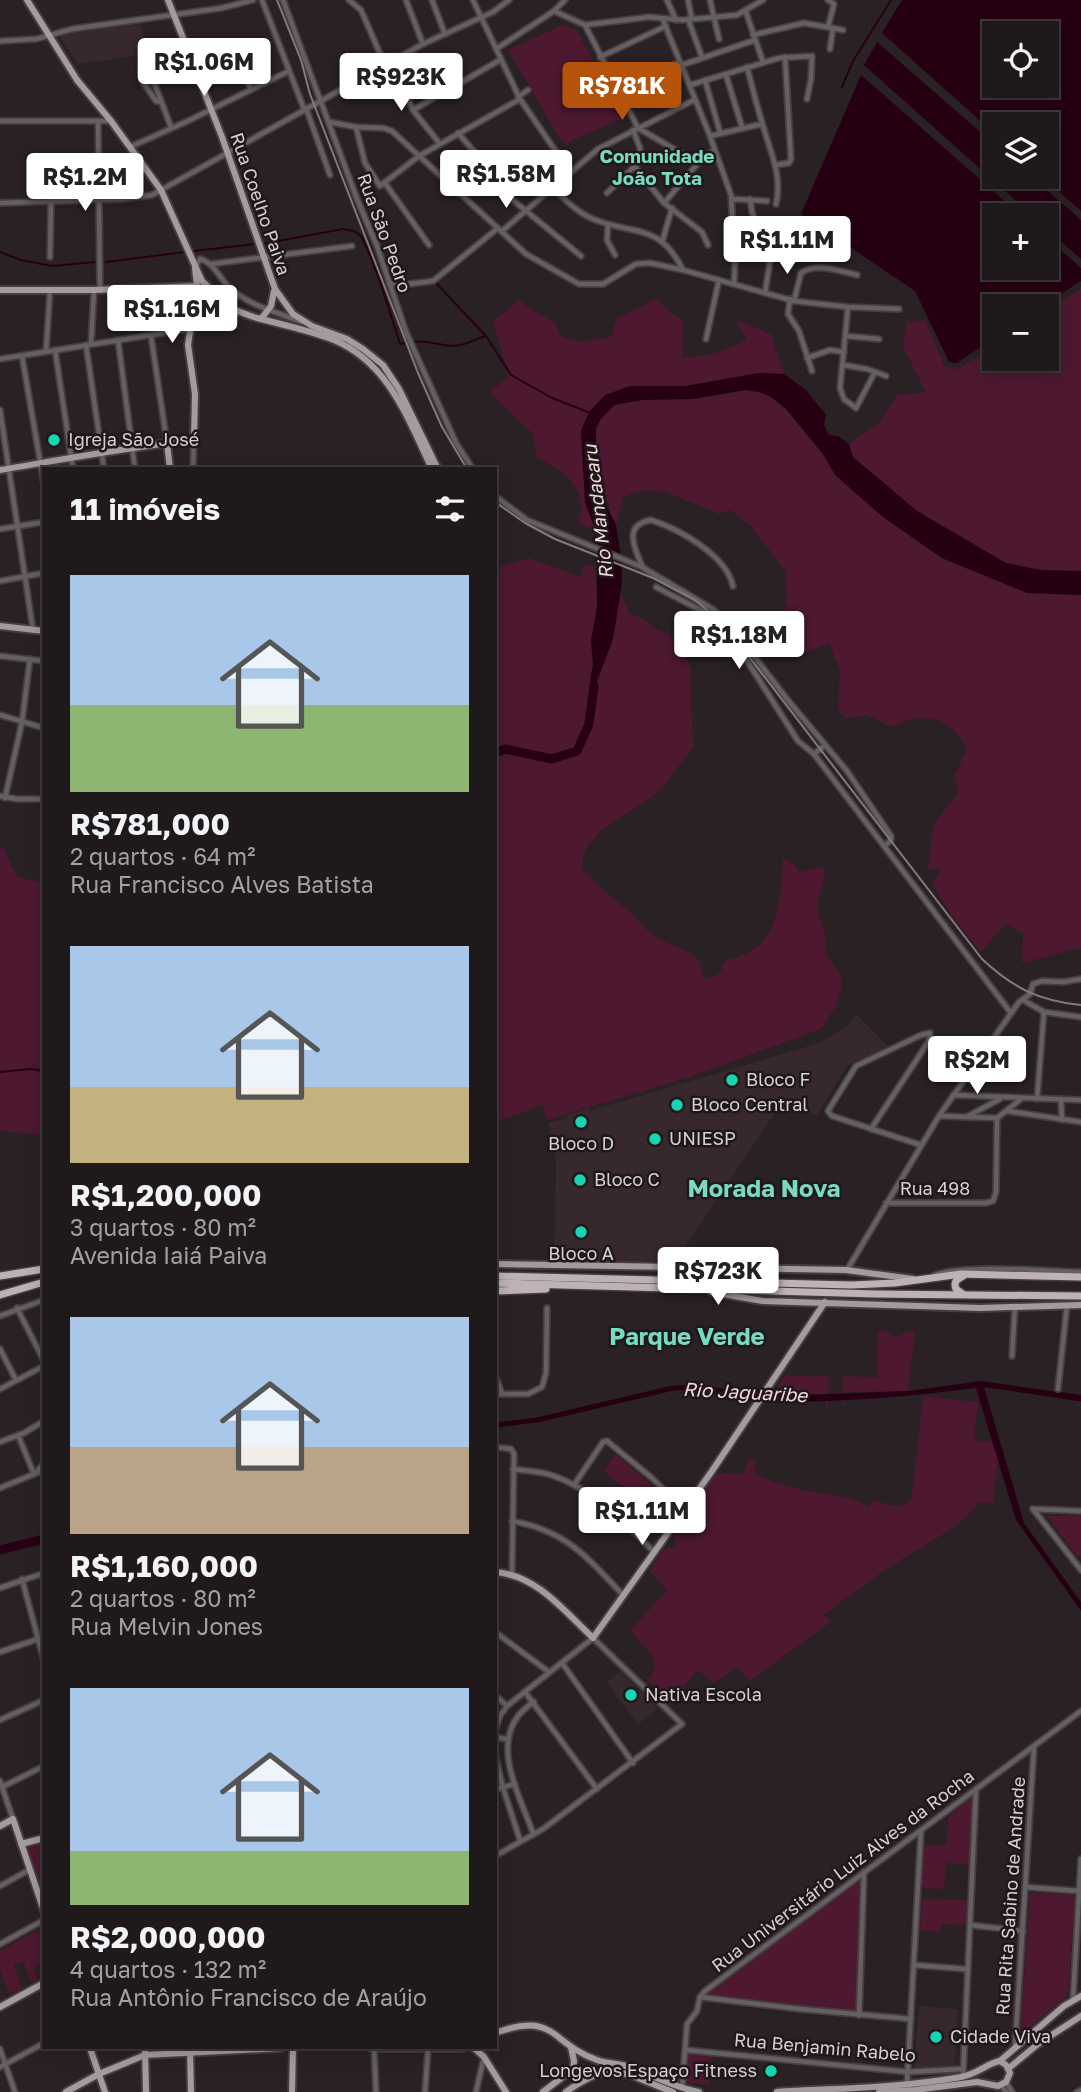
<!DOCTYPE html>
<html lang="pt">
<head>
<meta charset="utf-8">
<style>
  body { margin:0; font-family:"Golos Text",sans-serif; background:#2d2628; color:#f1f3f6; height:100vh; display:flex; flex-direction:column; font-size:26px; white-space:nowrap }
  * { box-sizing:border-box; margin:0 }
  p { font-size:23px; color:#a2a0a3 }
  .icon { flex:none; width:38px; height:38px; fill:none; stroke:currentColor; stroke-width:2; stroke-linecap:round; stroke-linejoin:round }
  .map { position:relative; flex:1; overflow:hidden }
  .panel { position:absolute; left:42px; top:467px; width:455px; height:1582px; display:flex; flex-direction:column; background:#20191b; border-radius:0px; box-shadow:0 4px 18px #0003,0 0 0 2px #3d383a }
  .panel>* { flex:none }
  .buttons { position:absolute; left:982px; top:21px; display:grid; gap:14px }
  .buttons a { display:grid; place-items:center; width:77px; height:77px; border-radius:0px; background:#20191b; box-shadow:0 4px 18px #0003,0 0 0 2px #3d383a; font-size:35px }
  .price { position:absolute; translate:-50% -60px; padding:0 16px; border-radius:7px; background:#fff; color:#222; font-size:23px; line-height:46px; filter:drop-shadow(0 2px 4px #0008) }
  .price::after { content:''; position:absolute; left:50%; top:42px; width:21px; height:16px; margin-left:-10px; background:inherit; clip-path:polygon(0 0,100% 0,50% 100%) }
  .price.selected { background:#b45309; color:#fff }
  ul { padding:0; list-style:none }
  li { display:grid; align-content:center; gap:14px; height:371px; padding:0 28px }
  li span { display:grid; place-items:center; height:217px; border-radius:0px; color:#555 }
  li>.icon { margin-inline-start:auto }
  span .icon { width:126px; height:126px; fill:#fffc; stroke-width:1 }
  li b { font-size:30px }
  h2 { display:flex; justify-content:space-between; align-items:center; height:84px; padding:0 28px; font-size:30px }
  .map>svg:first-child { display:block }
  .built { fill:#37282d }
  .green { fill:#4d1830 }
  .water { fill:#260012; fill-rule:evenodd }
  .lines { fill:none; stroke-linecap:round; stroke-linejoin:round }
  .stream { stroke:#260012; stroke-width:2 }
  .canal { stroke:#260012; stroke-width:5 }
  .river { stroke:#260012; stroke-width:9 }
  .minor-casing { stroke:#463d40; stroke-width:8 }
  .major-casing { stroke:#463d40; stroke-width:10 }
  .highway-casing { stroke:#463d40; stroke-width:10 }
  .minor { stroke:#645f61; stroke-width:4.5 }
  .major { stroke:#a49b9e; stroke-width:6 }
  .highway { stroke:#beb2b6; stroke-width:7 }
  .tram { stroke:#827b7d; stroke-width:2 }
  .poi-dot { fill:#17d5b2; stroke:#20171a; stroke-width:2.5 }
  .labels { text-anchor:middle; stroke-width:5; stroke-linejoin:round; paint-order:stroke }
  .street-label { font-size:18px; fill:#d6d0d2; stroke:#20171a }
  .poi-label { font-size:18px; fill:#d6d0d2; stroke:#20171a; text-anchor:start }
  .neighbourhood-label { font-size:19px; font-weight:bold; fill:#78dac1; stroke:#20171a }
  .water-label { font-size:19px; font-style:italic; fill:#f1d7e0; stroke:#20171a }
  .district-label { font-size:24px; font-weight:bold; fill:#78dac1; stroke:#20171a }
</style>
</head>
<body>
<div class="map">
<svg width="1081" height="2092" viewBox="0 0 1081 2092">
  <rect width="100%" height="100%" fill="#2a2124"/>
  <g class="built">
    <path d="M140 24 149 54 78 64 59 35Z"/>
    <path d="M856 1014 888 1046 847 1066 817 1115 781 1104 675 1261H554L556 1160 548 1123 567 1118V1115L589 1108 590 1111 816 1044 846 1028Z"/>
    <path d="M620 1672 658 1708 638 1724 607 1682Z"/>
    <path d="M919 2006 958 2009 954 2065 914 2068Z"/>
  </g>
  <g class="green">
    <path d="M567 25 568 28 576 29 623 118 577 138 566 145 557 134 508 50 560 26Z"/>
    <path d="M1081 289V571L1041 570 1006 563 917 511 853 457 849 444 879 423 897 395 926 392 903 347 907 323 925 320 945 367 959 369 994 346V359H1046L1047 311Z"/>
    <path d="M656 299 684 323 682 357C705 359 727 349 747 340L736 320 771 334 784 374 758 373 685 386H630L589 412 585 503 597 533 578 523C579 518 581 511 581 506 582 483 555 466 537 458L532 433 489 392 509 377 493 322 519 300 534 311 556 323 560 335C578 345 591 340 611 337L617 318Z"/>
    <path d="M746 390 759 392 771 397 786 409 823 454 835 475 883 517 941 558 1027 593 1081 595V948L1022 963 1023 933 1005 924 981 952 953 917 932 884 942 869H928L933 825 958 793 955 775 967 749C949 714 924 712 891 727L867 715 845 718 838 708 840 670 829 644 804 653 777 623 787 607 785 571 750 525 730 510 719 514 666 492 645 490 623 497 616 525C607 506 605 488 601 468 598 456 594 443 596 430 603 390 663 402 692 399 710 398 728 393 746 390Z"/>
    <path d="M529 558 581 577 583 566H595L597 607 591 641 593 665 590 680 591 695 613 639 621 592 629 613 647 621 654 629 670 634 690 665 693 747 666 783 650 799 604 828 589 844 583 855V870L604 891 632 913 648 931 665 942 689 952 699 961 704 979 719 974 726 960C733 958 741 957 747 953 781 936 781 890 783 858L794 865 798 872 823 867C827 887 818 888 818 904 818 923 829 930 825 953L839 973 842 985 835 1008 821 1029 689 1077 547 1120 543 1105 495 1122V581L501 566Z"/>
    <path d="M0 846 4 849 17 877 44 883V1135L0 1131Z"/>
    <path d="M884 1330 894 1337 902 1335 906 1331 915 1332 908 1391 845 1392 844 1407H843L842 1395 844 1392 842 1386 844 1382 842 1376 878 1377V1332Z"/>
    <path d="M785 1375 830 1376 827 1382 830 1386 827 1392 829 1395 828 1407H826V1394H774Z"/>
    <path d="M923 1396 978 1402 974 1440 1000 1443 993 1504 978 1502C964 1527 923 1545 899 1561 873 1578 848 1597 823 1615L832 1621 750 1681 737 1667 714 1683 698 1670 668 1703 648 1680 655 1669 652 1655 630 1630 667 1591 650 1571 663 1549 676 1548 674 1532 715 1473 743 1474 749 1458 756 1460 755 1474C774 1482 794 1489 814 1492 833 1495 852 1496 868 1507L872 1500C885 1503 900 1510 911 1500Z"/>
    <path d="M615 1454 652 1486 637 1500 604 1471Z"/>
    <path d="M1047 1516H1081V1556H1077Z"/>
    <path d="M973 1796 969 1865 946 1863 944 1889 921 1888 924 1846H946L949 1816Z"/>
    <path d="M44 1838V1907L22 1844Z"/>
    <path d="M863 1874 856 2016 703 1994Z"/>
    <path d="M1030 1893 1075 1895 1068 1995 1020 2035Z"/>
    <path d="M922 1899 967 1900 966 1925 942 1924 940 1932 920 1930Z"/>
    <path d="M43 1927 44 1962 33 1968 38 1980 31 1982 23 1961 14 1965 22 1988 9 1994 0 1969V1951Z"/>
    <path d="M688 2053 712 2055 709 2085 686 2083Z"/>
  </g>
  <g class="water">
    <path d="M902 0H1081V211L1043 177H1046V124H994V133L882 33ZM1046 33V86H994V33Z"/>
    <path d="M877 42 994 144V177H1032L1081 220V259L1047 229 1046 215H1032L864 65Z"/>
    <path d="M861 75 1021 215H994V268H1046L1047 238 1081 268V281L1042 306H994V338L957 363 949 362 915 291 801 214Z"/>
    <path d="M759 373 784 374 806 390 826 415 824 425 829 435 838 436 849 444 853 457 917 511 1006 563 1041 570 1081 571V595L1027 593 942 558 883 517 835 475 823 454 786 409 771 397 759 392 746 390 692 399 642 400 614 405 601 419 596 428V443L607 507 616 525 621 556 622 582 613 639 591 697 590 680 593 665 591 641 597 607V533L585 503 581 431 589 412 605 395 630 386H685Z"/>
    <path d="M981 1381 1081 1395V1401H1077L984 1387 1024 1523 1081 1602V1611L1016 1520 976 1388C897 1398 818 1405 738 1400L741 1394 801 1395 908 1391Z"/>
  </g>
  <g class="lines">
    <g class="stream">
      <path d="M842 87 853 61 891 0"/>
      <path d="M262 244 343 229C349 230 354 230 359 234 371 247 393 323 400 344L406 343"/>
      <path d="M194 251 255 244"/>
      <path d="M0 252 21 260 52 266 95 262"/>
      <path d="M106 262 185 252"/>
      <path d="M435 282 486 336 511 375 552 398 588 412"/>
      <path d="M414 342C426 339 439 346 453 346 463 346 475 340 485 336"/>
      <path d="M0 1072 31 1069 44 1071"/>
    </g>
    <path class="canal" d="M495 1425 537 1420 673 1388 699 1387 747 1396"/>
    <g class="river">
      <path d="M495 753 505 749 552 759 577 751 589 724 594 686"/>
      <path d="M0 1550 44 1539"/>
    </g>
    <g class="minor-casing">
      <g id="minor">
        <path d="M262 0 304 109"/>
        <path d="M283 0 357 199 377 246 406 332 456 443 473 469"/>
        <path d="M349 0 361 10 385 65"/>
        <path d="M406 0 423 44"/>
        <path d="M432 0 445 34"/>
        <path d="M473 0 520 99 570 172"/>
        <path d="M667 0 676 20"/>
        <path d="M688 0 692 19"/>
        <path d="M710 0 719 39"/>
        <path d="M828 0 834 4 828 27"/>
        <path d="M554 11 585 25 649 17 683 20 737 15 763 0"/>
        <path d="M746 12 763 62"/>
        <path d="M688 19 702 57"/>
        <path d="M663 20 710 136 731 195 735 261 734 284"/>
        <path d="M585 25 638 128 698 163"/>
        <path d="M753 35 804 23 843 30"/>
        <path d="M0 41 36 39 72 29 222 8 253 0"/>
        <path d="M233 49 251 89"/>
        <path d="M496 49 554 11 565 0"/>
        <path d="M830 49 833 28"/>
        <path d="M600 57 666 26"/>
        <path d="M390 62 413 110 440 144"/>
        <path d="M682 65 755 40"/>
        <path d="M747 67C752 85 756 104 762 122 769 149 783 175 776 204"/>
        <path d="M726 75 742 127"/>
        <path d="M705 80 720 132"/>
        <path d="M690 85 779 58 812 56 811 79 807 99"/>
        <path d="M617 90 680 62"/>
        <path d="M518 97 528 90"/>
        <path d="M161 102 156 101 143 82V73L146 72 152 77 171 127"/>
        <path d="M306 108 330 175"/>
        <path d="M413 110 500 60"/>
        <path d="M0 121H111"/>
        <path d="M98 121 100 289"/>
        <path d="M329 122 356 127 383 128 392 131 526 254 579 284H603L636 264 650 263 683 270 794 301 848 307 899 309"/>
        <path d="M356 127 365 163 380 186 419 156 520 99"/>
        <path d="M458 133 500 181 514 201 581 256"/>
        <path d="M710 136 762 124"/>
        <path d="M130 147 190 120 289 71"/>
        <path d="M776 165 789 163 791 159 785 57"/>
        <path d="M635 167 664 203 702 232 708 245"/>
        <path d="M500 181 530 165"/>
        <path d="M385 183 429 245"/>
        <path d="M554 189C566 201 577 212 593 219 635 236 659 222 683 270"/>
        <path d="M607 193 639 162 640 148 633 130"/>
        <path d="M732 199 767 201"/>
        <path d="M750 199 752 212 770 261 765 293"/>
        <path d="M665 202 698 163 714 150"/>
        <path d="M0 203 124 199 152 195 423 44 493 12 509 0"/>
        <path d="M608 224 607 240 615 255"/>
        <path d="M502 231 598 149 694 100"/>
        <path d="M663 239 672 208"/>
        <path d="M50 257 51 201"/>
        <path d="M211 264 352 246"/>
        <path d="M196 266 200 259C214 262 220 280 231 289 250 306 279 313 302 322"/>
        <path d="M389 283 409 284 433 281 498 228"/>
        <path d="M790 299 788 314 799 331 812 371"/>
        <path d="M794 301 801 273C816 262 840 271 857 275"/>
        <path d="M848 307 840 388 844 399 856 408 875 372"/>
        <path d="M151 336 167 443"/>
        <path d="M846 336 879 339"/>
        <path d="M706 339 719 280"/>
        <path d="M118 340 135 469"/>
        <path d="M91 344 94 290"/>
        <path d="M86 345 104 469"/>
        <path d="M55 350 73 469"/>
        <path d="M46 352 50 290"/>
        <path d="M22 356 44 484"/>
        <path d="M807 358 830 350 844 352"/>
        <path d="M0 359 189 329"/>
        <path d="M843 365 867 369 886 376"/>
        <path d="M0 410 33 630"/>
        <path d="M193 469 194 440"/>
        <path d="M495 496 527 520 642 567 714 610 740 638 787 699 847 771 891 836V840L885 846"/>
        <path d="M0 529 44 522"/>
        <path d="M642 566C635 549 622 525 651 520 679 529 726 555 733 586"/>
        <path d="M0 581 44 573"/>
        <path d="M656 587 702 611 717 626 744 656 798 741 814 754"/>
        <path d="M0 656 44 661"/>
        <path d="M0 715 44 728"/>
        <path d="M825 745 814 754 1011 1013"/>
        <path d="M0 796 17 799H44"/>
        <path d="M5 798 22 722 30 659"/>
        <path d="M1023 1000 1044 1012 1081 1017"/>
        <path d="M953 1095 1081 1100"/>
        <path d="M1037 1099 1044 1012"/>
        <path d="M1061 1100 1062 1120"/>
        <path d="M1007 1111 1081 1122"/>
        <path d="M940 1116 997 1118"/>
        <path d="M968 1116 1000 1099"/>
        <path d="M871 1129 929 1041 930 1033 921 1035 856 1066 828 1111 832 1116 921 1145"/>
        <path d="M886 1203H986L993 1201 996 1192 997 1118 1021 1099"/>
        <path d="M847 1270 939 1116 1019 1002 1030 994 1033 984 1042 981 1063 982 1081 979"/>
        <path d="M935 1275C964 1264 1047 1271 1081 1272"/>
        <path d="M17 1308 44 1361"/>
        <path d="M0 1316 44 1300"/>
        <path d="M0 1349 16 1380"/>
        <path d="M1012 1356 1015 1306"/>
        <path d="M495 1376 502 1393"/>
        <path d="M0 1389 44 1366"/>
        <path d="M1058 1389 1067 1305"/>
        <path d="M495 1394H528L542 1387 546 1373 547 1308"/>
        <path d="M18 1435 34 1474"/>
        <path d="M0 1442 24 1433 44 1421"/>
        <path d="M495 1447 511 1449 514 1454 512 1573"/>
        <path d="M513 1469C526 1471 539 1471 551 1475 592 1488 625 1523 655 1553"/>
        <path d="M36 1473 44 1463"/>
        <path d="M574 1485 603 1442 607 1441 652 1478 685 1510"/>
        <path d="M0 1488 44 1470"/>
        <path d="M1033 1509 1081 1570"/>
        <path d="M1033 1509 1081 1511"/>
        <path d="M512 1521C568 1531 587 1558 624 1596"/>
        <path d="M22 1579 44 1661"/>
        <path d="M0 1588 44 1573"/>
        <path d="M495 1632 549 1672"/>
        <path d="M0 1652 44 1637"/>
        <path d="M562 1663 633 1763"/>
        <path d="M525 1692 597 1789"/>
        <path d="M495 1695 507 1706"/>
        <path d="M0 1720 44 1700"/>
        <path d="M495 1730 500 1716 507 1706 593 1638 682 1724 543 1829 495 1856"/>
        <path d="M495 1737 506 1739"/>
        <path d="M495 1755 503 1788 520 1840"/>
        <path d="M0 1781 13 1819"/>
        <path d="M2 1787 44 1766"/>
        <path d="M495 1789 515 1784"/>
        <path d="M533 1833C518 1791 484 1733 534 1702"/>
        <path d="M0 1886 29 1870"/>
        <path d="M1025 1887 1079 1891"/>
        <path d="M970 1925 1023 1931"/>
        <path d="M0 1944 44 1920"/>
        <path d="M914 1965 966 1969"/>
        <path d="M700 1997 800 2009 911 2019"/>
        <path d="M1073 2000 1081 1859"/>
        <path d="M859 2015 864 1872"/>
        <path d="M1015 2047 1034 1747"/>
        <path d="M374 2048 376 2092"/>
        <path d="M0 2049 15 2092"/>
        <path d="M686 2050 908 2072 962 2069"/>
        <path d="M0 2067 44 2043"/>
        <path d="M963 2077 976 1789"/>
        <path d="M1006 2082 1012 2092"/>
        <path d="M907 2084 921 1831"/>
        <path d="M1001 2085 1006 2092"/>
        <path d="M682 2088 687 2024 697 2011 700 1997 705 1991 1081 1711"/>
        <path d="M425 2092 428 2049"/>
        <path d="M476 2092 484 2057"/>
        <path d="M1077 2092 1081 2090"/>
      </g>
    </g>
    <g class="major-casing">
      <g id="major">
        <path d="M27 0 77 80 111 121 161 190 202 281 229 307"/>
        <path d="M168 0 222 137 275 289 293 314 312 326 347 339 363 349 383 365 399 389 438 469"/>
        <path d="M0 290H94L197 286"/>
        <path d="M192 314C216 295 232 311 257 318 283 325 309 330 334 340 389 363 408 419 432 469"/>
        <path d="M261 319 271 306 274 291"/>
        <path d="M167 443 170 469"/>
        <path d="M0 470C65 459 129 447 194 440L195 394 188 345 197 286 195 268"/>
        <path d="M0 626 44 631"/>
        <path d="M495 1264 846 1270 913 1279"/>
        <path d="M711 1292 763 1301 980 1308 1081 1305"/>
        <path d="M495 1572C537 1575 564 1611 593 1638L712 1471 825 1302"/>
        <path d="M0 1826 13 1819 44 1911"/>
        <path d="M21 1844 44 1838"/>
        <path d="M0 2007 44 1983"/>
        <path d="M495 2033C557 2011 549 2043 597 2060 607 2064 618 2063 629 2067 652 2075 675 2088 699 2092"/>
        <path d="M90 2048 105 2092"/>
        <path d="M145 2048 146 2092"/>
        <path d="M190 2048 191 2092"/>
        <path d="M371 2048H463"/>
        <path d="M474 2048 484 2057 506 2092"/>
        <path d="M1009 2068 1038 2044 1081 2016"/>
        <path d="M66 2092 99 2074 145 2055 281 2048"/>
        <path d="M292 2092 293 2048"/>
        <path d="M543 2092 573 2069 574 2061 571 2047"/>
        <path d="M566 2092C614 2057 623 2074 673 2092"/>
        <path d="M777 2092C838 2088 900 2088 961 2077 977 2074 988 2063 1000 2061L1064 2006 1081 1996"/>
        <path d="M879 2092 915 2090 977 2082 998 2086 1006 2082 1010 2073 1006 2065 1000 2061"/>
      </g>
    </g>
    <g class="highway-casing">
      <g id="highway">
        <path d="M0 1276 44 1269"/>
        <path d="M495 1276 852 1285 895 1283 961 1274 1081 1277"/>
        <path d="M963 1276C957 1279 953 1282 956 1289L963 1294"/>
        <path d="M704 1279 730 1268"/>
        <path d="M495 1283 876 1294 1081 1296"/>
        <path d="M495 1291 546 1289"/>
        <path d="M0 1295 44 1282"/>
      </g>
    </g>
    <use href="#minor" class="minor"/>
    <use href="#major" class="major"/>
    <use href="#highway" class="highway"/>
    <g class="tram">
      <path d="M277 0 301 60 310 94 418 373 442 427 467 469"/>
      <path d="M495 502 525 523 555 539 653 578 695 600 724 625 743 649 982 959C1013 988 1039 1001 1081 1005"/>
    </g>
  </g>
  <g class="poi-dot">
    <circle cx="54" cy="440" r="7"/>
    <circle cx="732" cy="1080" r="7"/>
    <circle cx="677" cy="1105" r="7"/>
    <circle cx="581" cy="1122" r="7"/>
    <circle cx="655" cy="1139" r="7"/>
    <circle cx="580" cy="1180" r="7"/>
    <circle cx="581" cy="1232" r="7"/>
    <circle cx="631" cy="1695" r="7"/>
    <circle cx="936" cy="2037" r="7"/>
    <circle cx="771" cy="2071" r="7"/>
  </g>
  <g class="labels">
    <g class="street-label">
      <text transform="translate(260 204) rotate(71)" y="6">Rua Coelho Paiva</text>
      <text transform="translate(384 233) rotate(70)" y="6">Rua São Pedro</text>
      <text x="935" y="1195">Rua 498</text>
      <text transform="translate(843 1871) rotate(-37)" y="6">Rua Universitário Luiz Alves da Rocha</text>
      <text transform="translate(1011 1896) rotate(-86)" y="6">Rua Rita Sabino de Andrade</text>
      <text transform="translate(825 2048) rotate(5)" y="6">Rua Benjamin Rabelo</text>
    </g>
    <g class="poi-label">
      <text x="68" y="446">Igreja São José</text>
      <text x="746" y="1086">Bloco F</text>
      <text x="691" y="1111">Bloco Central</text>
      <text x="669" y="1145">UNIESP</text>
      <text x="581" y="1150" text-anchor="middle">Bloco D</text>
      <text x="594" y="1186">Bloco C</text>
      <text x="581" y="1260" text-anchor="middle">Bloco A</text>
      <text x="645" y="1701">Nativa Escola</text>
      <text x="950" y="2043">Cidade Viva</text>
      <text x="757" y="2077" text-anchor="end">Longevos Espaço Fitness</text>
    </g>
    <g class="neighbourhood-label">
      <text x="657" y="163">Comunidade<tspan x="657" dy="22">João Tota</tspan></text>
    </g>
    <g class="water-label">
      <text transform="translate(598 512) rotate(-97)" y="7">Rio Mandacaru</text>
      <text transform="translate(745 1392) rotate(3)" y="7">Rio Jaguaribe</text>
    </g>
    <g class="district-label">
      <text x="764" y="1197">Morada Nova</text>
      <text x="687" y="1345">Parque Verde</text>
    </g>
  </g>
</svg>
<div class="buttons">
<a><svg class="icon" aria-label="locate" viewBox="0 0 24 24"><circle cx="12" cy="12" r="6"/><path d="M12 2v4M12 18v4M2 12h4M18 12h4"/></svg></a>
<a><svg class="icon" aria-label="layers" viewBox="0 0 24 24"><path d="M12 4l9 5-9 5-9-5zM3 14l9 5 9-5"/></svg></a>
<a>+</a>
<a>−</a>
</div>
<b class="price" style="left:204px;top:98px">R$1.06M</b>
<b class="price" style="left:401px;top:113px">R$923K</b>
<b class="price selected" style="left:622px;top:122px">R$781K</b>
<b class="price" style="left:506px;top:210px">R$1.58M</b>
<b class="price" style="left:85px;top:213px">R$1.2M</b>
<b class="price" style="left:787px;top:276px">R$1.11M</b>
<b class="price" style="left:172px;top:345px">R$1.16M</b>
<b class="price" style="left:739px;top:671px">R$1.18M</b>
<b class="price" style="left:977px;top:1096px">R$2M</b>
<b class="price" style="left:718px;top:1307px">R$723K</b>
<b class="price" style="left:642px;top:1547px">R$1.11M</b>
<section class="panel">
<h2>11 imóveis<svg class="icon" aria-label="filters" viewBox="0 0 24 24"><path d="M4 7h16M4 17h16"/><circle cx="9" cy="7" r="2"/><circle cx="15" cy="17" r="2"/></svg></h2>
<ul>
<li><span style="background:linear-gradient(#a9c7e8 60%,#8fb573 0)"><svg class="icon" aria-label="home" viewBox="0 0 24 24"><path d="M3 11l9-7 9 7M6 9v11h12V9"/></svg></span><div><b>R$781,000</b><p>2 quartos · 64 m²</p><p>Rua Francisco Alves Batista</p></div></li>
<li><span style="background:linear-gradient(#a9c7e8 65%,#c2b280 0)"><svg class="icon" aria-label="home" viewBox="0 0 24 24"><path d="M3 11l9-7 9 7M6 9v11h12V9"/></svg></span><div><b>R$1,200,000</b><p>3 quartos · 80 m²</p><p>Avenida Iaiá Paiva</p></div></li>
<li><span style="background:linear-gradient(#a9c7e8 60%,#b9a48a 0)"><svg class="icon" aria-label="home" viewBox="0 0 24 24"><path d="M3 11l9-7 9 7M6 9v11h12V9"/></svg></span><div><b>R$1,160,000</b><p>2 quartos · 80 m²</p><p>Rua Melvin Jones</p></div></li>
<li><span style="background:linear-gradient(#a9c7e8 75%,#8fb573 0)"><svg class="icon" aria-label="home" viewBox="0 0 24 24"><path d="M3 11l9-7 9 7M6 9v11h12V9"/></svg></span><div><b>R$2,000,000</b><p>4 quartos · 132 m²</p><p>Rua Antônio Francisco de Araújo</p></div></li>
</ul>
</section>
</div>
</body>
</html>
